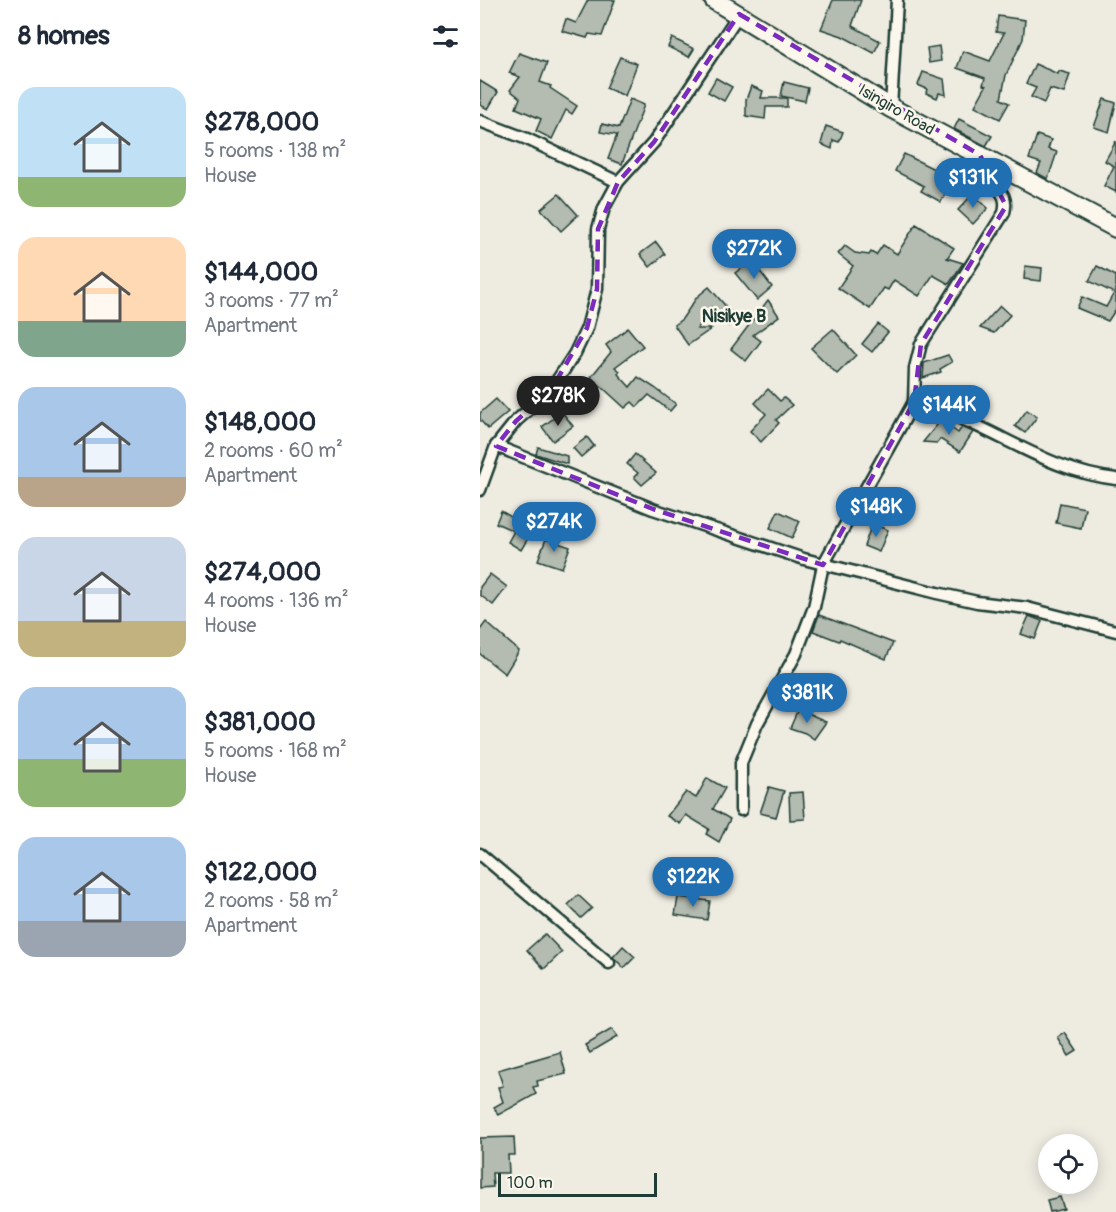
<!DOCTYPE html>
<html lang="en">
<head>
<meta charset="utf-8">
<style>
  body { margin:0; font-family:Pangolin,sans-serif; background:#f6f6f7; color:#1f2937; height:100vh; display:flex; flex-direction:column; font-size:22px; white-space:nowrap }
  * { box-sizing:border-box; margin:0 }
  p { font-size:20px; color:#747a83 }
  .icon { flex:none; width:33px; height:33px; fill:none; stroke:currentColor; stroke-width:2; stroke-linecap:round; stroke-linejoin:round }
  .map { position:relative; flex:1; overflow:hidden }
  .sheet { display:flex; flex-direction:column; background:#fff; width:480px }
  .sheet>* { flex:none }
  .buttons { position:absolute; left:558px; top:1134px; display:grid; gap:12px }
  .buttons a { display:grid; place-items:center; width:60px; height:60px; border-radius:50%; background:#fff; box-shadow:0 3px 15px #0003; font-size:30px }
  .scale { position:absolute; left:18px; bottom:15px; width:159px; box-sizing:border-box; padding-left:6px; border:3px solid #1f3d34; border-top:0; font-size:16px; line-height:21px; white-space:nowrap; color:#1f3d34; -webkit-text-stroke:4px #fbf7ec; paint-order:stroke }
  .price { position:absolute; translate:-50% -51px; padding:0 14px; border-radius:21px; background:#1f6fb2; color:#fff; font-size:20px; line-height:39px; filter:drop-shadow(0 2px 3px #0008) }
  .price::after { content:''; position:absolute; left:50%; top:36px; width:18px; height:14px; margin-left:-9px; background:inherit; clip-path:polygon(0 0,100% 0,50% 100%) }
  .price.on { background:#222; color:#fff }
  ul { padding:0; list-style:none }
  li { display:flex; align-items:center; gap:18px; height:150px; padding:0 18px }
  li span { display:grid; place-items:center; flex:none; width:168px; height:120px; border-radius:18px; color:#555 }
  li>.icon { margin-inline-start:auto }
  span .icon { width:72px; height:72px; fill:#fffc; stroke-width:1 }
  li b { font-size:26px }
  h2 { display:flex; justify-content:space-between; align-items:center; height:72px; padding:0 18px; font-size:26px }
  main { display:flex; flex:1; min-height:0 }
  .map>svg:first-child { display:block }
  .building { fill:#b4bbb0; stroke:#1f3d34; stroke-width:1.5 }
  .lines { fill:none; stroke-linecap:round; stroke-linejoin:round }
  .minor-casing { stroke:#1f3d34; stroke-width:15 }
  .primary-casing { stroke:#1f3d34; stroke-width:22 }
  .minor { stroke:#fbf7ec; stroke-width:10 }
  .primary { stroke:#fbf7ec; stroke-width:18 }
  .marked { fill:none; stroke:#7b2cbf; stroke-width:4.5; stroke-dasharray:12 8; stroke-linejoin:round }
  .labels { text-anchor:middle; stroke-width:5; stroke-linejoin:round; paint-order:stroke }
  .street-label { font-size:16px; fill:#1f3d34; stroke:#fbf7ec }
  .neighbourhood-label { font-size:18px; font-weight:bold; fill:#1f3d34; stroke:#fbf7ec }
</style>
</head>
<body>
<main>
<section class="sheet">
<h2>8 homes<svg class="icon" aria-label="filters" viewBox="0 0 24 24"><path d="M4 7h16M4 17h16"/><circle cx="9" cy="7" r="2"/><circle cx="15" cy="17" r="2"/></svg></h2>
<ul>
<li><span style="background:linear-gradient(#bfe0f5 75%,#8fb573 0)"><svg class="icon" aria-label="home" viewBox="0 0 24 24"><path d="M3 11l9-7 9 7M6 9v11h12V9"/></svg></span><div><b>$278,000</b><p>5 rooms · 138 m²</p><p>House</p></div></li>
<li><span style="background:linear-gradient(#ffd9b3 70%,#7fa58c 0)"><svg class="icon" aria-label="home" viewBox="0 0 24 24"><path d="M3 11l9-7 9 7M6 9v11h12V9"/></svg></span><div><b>$144,000</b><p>3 rooms · 77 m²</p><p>Apartment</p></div></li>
<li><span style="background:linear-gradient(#a9c7e8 75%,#b9a48a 0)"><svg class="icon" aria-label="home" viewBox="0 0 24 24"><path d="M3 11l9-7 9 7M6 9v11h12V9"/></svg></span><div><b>$148,000</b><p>2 rooms · 60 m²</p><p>Apartment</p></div></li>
<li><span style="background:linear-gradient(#c9d6e8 70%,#c2b280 0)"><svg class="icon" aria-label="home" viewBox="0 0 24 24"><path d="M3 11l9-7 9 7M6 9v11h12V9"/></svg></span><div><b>$274,000</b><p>4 rooms · 136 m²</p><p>House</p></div></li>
<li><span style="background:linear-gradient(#a9c7e8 60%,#8fb573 0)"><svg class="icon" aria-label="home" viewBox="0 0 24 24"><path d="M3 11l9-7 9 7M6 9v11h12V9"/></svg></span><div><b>$381,000</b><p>5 rooms · 168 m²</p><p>House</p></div></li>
<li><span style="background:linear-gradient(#a9c7e8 70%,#9aa5b1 0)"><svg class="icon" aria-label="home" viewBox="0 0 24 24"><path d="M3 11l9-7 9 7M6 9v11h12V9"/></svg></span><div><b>$122,000</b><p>2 rooms · 58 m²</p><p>Apartment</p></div></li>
</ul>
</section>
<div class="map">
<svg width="636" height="1212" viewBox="0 0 636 1212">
  <rect width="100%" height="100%" fill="#eeece1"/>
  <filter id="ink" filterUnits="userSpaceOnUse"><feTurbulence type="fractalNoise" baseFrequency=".0167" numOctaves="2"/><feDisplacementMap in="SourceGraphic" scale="12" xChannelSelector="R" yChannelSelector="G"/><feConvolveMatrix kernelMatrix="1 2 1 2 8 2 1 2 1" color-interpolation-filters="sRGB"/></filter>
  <g filter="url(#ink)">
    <g class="building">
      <path d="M108 0H135L122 36 109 34 107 38 82 31 86 19 96 23Z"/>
      <path d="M353 0H381L372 26 400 41 394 53 362 36 341 29Z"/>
      <path d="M518 16 545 20 543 39 526 75 521 99 529 103 520 119 495 106 506 86 503 85 505 78 477 68 483 51 510 61 524 33 516 32Z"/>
      <path d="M192 38 214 49 209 57 188 47Z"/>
      <path d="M459 46 461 61 449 63 447 48Z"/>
      <path d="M39 53 67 63 60 82 71 86 70 88 97 106 92 114 86 110 72 139 56 131 61 119 36 108 40 98 30 90 40 77 29 73Z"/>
      <path d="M140 57 157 64 145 96 126 88Z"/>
      <path d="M555 64 578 74 579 71 590 74 584 93 570 89 564 103 551 97 556 88 546 84Z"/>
      <path d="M443 72 464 79 466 95 459 93 457 98 446 93 447 89 438 85Z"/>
      <path d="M236 78 252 87 244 101 228 92Z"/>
      <path d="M0 81 18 92 8 109 0 105Z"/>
      <path d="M304 82 328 88 325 101 301 96Z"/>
      <path d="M271 86 283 91 281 98H307V107H286L285 119 266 116V100Z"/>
      <path d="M150 99 164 105 142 164 128 159 137 135 120 132 122 124 139 128Z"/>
      <path d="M624 99 636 103 629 132 614 127Z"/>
      <path d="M479 119 512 136 506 146 474 129Z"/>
      <path d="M346 126 363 132 359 142 353 140 352 149 341 144Z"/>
      <path d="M557 135 571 140 568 149 577 152 568 179 557 173 561 163 549 159Z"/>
      <path d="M636 141V192L624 186 634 166 625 161Z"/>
      <path d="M424 154 454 169 458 163 477 174 461 202 441 191 444 186 415 171Z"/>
      <path d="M79 194 98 215 81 231 61 209Z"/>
      <path d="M493 194 508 208 493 224 478 210Z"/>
      <path d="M436 224 474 248 467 258 483 263 469 284 453 275 439 296 414 280 408 290 404 288 390 309 358 288 373 266 358 254 365 246 375 253 389 255 391 252 396 255 403 245 417 254Z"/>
      <path d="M176 242 185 254 170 267 160 254Z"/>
      <path d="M272 261 292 287 277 300 255 273Z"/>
      <path d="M545 266 562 268 561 281 544 279Z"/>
      <path d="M617 266 636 276V309L628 321 597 308 602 297 626 307 634 293 609 281Z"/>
      <path d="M229 287 256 318 248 326 231 307 217 329H231L208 345 194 325 202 319 217 297Z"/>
      <path d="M288 300 299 316 273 335 281 341 266 361 251 349Z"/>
      <path d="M520 306 530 315 514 333 500 328Z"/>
      <path d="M398 324 408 332 392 352 382 344Z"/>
      <path d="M148 328 163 346 135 367 140 371 138 374 150 387 158 377 175 388 196 404 190 411 169 395 157 407 152 402 145 408 111 377 131 352 126 345Z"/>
      <path d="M353 329 376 355 357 374 331 348Z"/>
      <path d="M468 355 472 362 460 369 461 372 443 378 444 363Z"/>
      <path d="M288 389 300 401 304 398 312 405 296 420 299 423 281 442 270 431 286 414 275 403Z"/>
      <path d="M16 399 28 412 8 429 0 420V413Z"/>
      <path d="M547 410 557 417 545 433 535 426Z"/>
      <path d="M82 412 93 426 73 441 62 427Z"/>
      <path d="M461 420 478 433 482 427 493 432 480 452 460 439 457 443 443 442Z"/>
      <path d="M107 437 114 446 101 457 93 448Z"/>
      <path d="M58 447 87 456V464L56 454Z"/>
      <path d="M155 454 176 473 162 485 154 477 158 473 147 464Z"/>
      <path d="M580 503 605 508 601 528 576 523Z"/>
      <path d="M21 511 53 530 41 550 28 542 34 531 16 523Z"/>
      <path d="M298 511 320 521 312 538 290 528Z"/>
      <path d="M392 524 408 530 399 552 384 546Z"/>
      <path d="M66 539 90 547 82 568 58 560Z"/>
      <path d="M10 574 27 587 13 605 0 595V587Z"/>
      <path d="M339 615 413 643 406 659 360 639 359 641 333 631Z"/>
      <path d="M549 616 562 621 555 639 541 634Z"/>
      <path d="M6 622 39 651 25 674 0 654V630Z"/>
      <path d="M318 710 346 722 334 739 325 733 310 728Z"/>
      <path d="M227 778 245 788 233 809 250 819 239 842 226 834 229 829 206 815 200 824 187 816 206 792 216 798Z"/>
      <path d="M289 787 304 791 296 817 280 813Z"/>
      <path d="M323 792 325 819 310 820 309 793Z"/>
      <path d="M98 895 112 908 101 918 88 905Z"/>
      <path d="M198 897 230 901 227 920 195 915Z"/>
      <path d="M65 934 82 952 64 969 47 950Z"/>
      <path d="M143 946 155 957 144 968 133 957Z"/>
      <path d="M132 1029 137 1037 110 1053 105 1045Z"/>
      <path d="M585 1033 597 1051 589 1056 578 1038Z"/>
      <path d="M80 1052 86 1074 57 1081 58 1086 53 1087 56 1094 18 1115 14 1107 23 1102 18 1087 23 1086 18 1070Z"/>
      <path d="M34 1137 35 1155H28L29 1173H12L13 1187 0 1188V1138Z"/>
      <path d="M580 1197 584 1209 570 1212 567 1200Z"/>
    </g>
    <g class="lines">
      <g class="minor-casing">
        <g id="minor">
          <path d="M411 108 417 0"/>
          <path d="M0 121 47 139 138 182"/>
          <path d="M501 156C502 162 503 169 507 175 517 190 529 193 524 213L441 344 435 368 434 402C450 408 467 412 482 419 533 441 579 473 636 479"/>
          <path d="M16 446 173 509 324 559 457 593 497 602 547 608 636 631"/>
          <path d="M0 490 16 446 36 421 71 390 95 353 107 328 117 289 118 229 124 208 138 182 174 142 259 14"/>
          <path d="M261 810V763L277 724 316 654 334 607 343 565 434 402"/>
          <path d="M0 854 129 963"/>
        </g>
      </g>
      <g class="primary-casing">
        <path id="primary" d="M234 0 411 108 636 228"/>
      </g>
      <use href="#minor" class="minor"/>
      <use href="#primary" class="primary"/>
    </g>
  </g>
  <path class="marked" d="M259 14 500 155 526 206 441 344 434 402 343 565 173 509 16 446 36 421 71 390 107 328 117 289 118 229 138 182 174 142Z"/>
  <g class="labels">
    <g class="street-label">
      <text transform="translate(417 109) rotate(30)" y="6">Isingiro Road</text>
    </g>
    <g class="neighbourhood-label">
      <text x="254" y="322">Nisikye B</text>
    </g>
  </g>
</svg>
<div class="buttons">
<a><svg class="icon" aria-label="locate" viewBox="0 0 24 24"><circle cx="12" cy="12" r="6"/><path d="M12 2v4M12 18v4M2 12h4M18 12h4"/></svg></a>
</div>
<div class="scale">100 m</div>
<b class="price" style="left:493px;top:209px">$131K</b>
<b class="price" style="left:274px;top:280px">$272K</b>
<b class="price on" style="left:78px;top:427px">$278K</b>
<b class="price" style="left:469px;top:436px">$144K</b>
<b class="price" style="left:396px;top:538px">$148K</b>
<b class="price" style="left:74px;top:553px">$274K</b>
<b class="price" style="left:327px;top:724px">$381K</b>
<b class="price" style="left:213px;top:908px">$122K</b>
</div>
</main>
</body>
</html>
